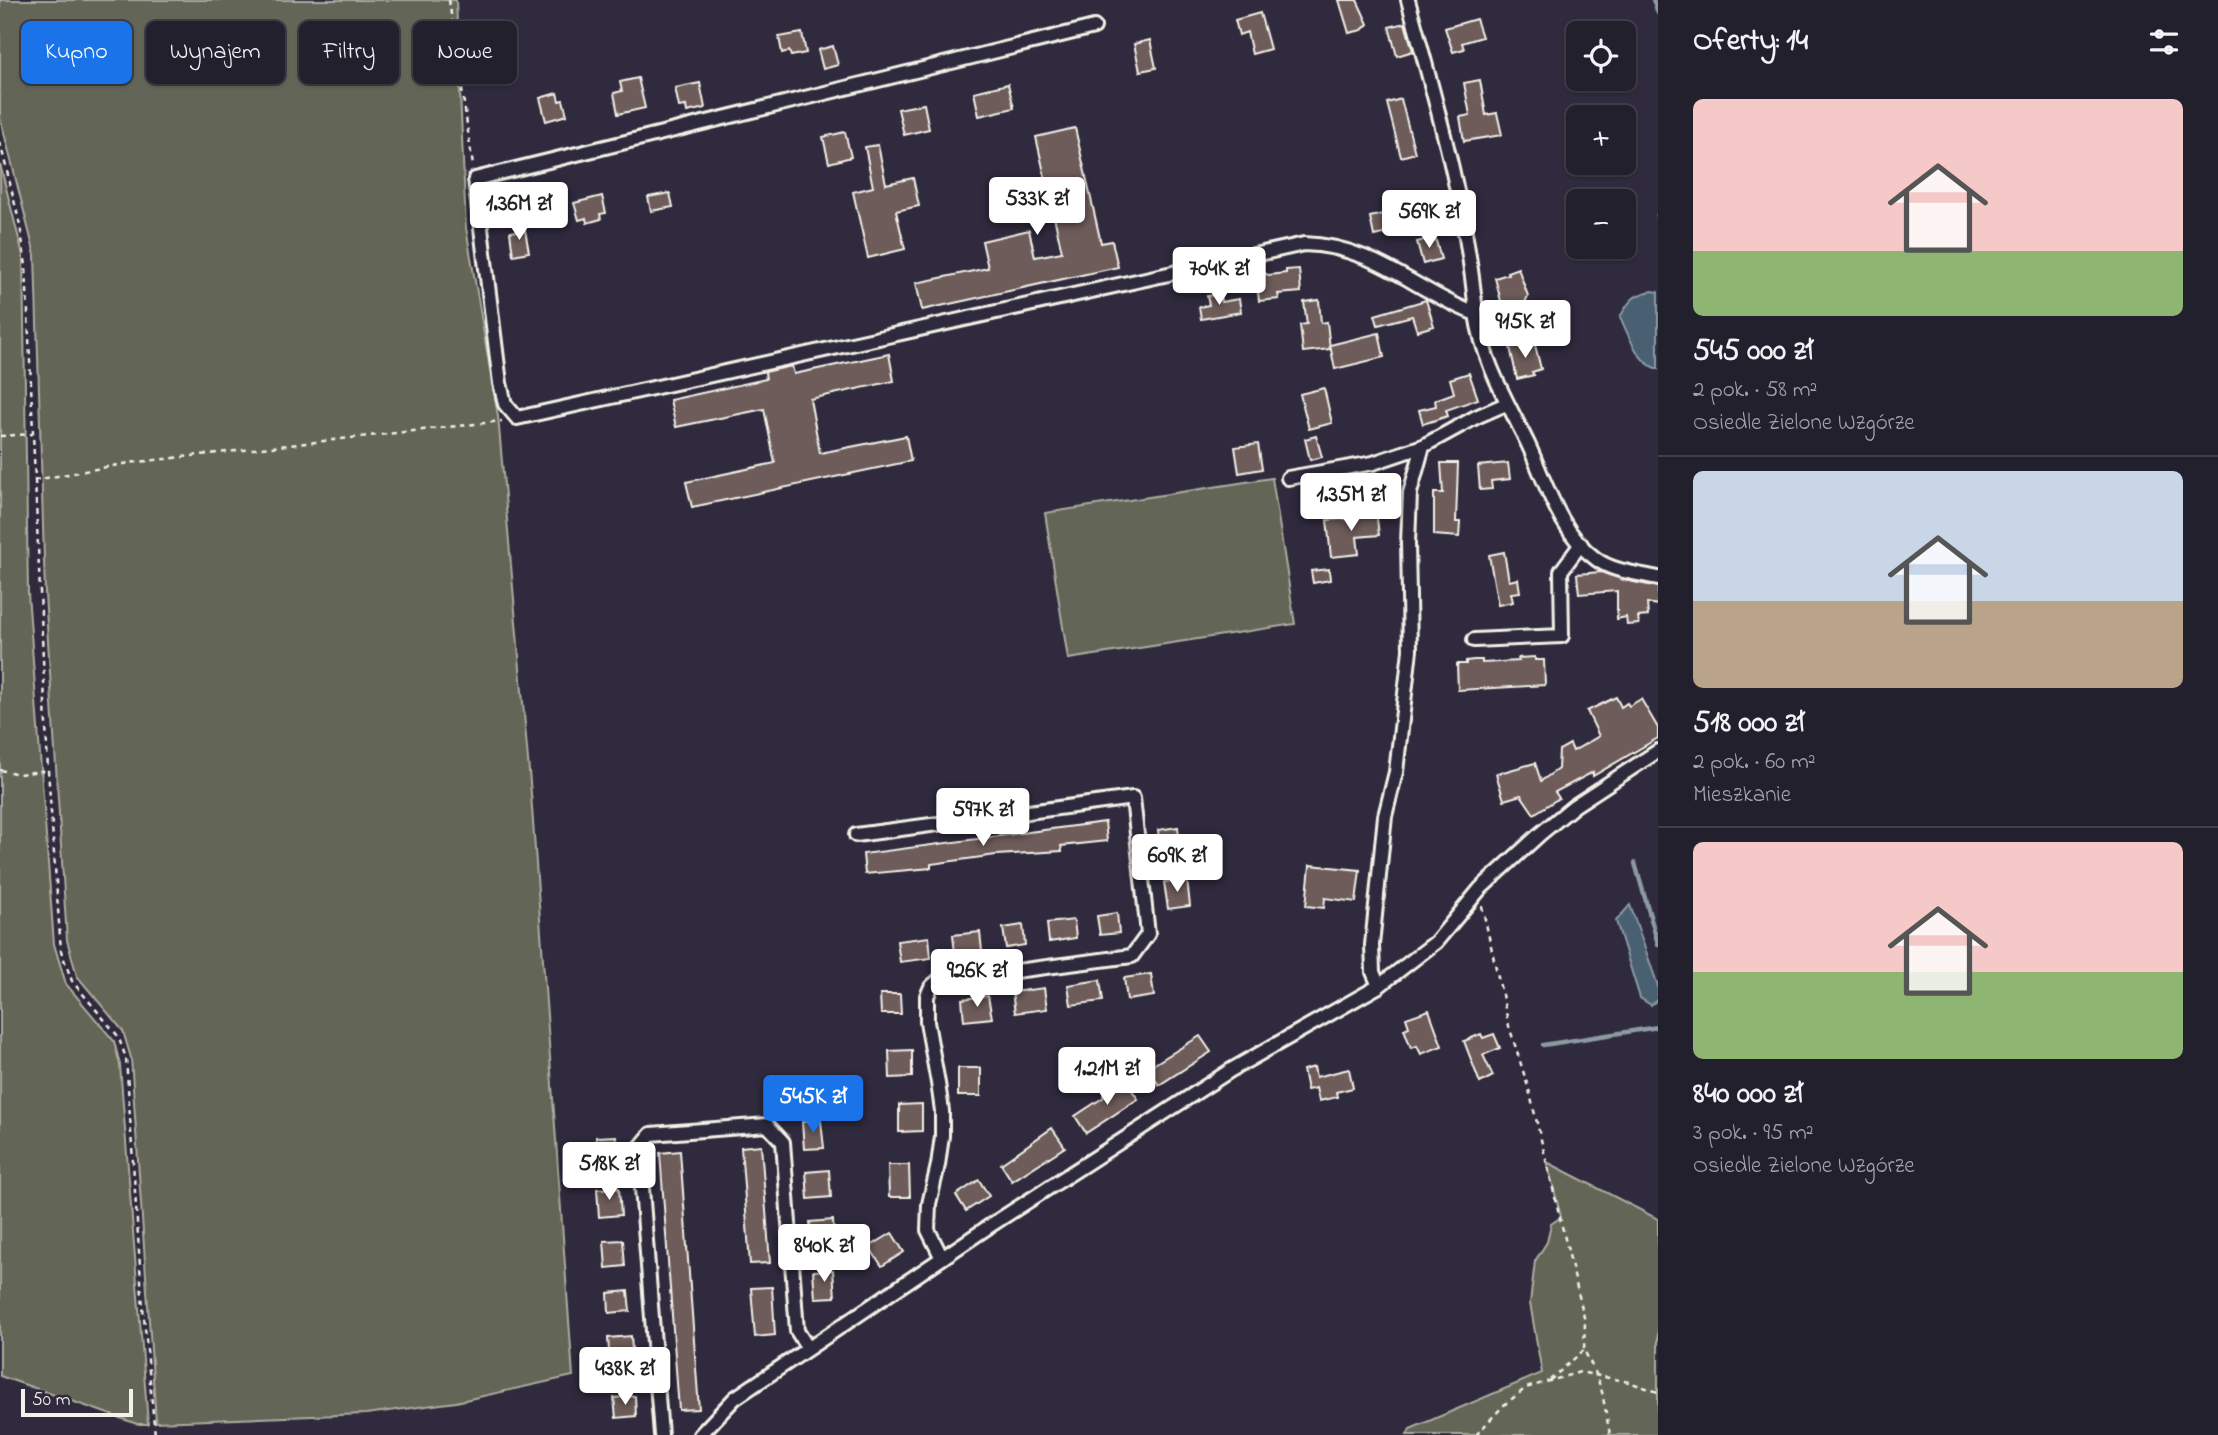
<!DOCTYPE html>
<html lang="pl">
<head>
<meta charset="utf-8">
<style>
  body { margin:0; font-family:"Indie Flower",sans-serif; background:#2f2d3a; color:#f1f3f6; height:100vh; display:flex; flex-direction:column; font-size:26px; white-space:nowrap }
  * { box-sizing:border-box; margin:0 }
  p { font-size:23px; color:#a3a3aa }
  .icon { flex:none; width:38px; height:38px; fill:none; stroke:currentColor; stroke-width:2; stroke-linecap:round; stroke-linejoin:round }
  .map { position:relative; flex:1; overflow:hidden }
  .side { display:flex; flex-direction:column; background:#23202e; width:560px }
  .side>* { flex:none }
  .banner { position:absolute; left:21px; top:21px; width:665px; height:63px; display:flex; gap:14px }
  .controls { position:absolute; left:1566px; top:21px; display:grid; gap:14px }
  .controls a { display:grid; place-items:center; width:70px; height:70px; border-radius:10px; background:#23202e; box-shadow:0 2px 5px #0004,0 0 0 2px #403e4a; font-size:35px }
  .scale { position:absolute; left:21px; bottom:18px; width:112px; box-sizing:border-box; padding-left:7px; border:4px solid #f4f1e8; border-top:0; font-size:19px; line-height:24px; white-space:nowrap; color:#f4f1e8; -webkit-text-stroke:5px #2f2a3d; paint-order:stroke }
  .price { position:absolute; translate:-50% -60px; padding:0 16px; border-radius:7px; background:#fff; color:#222; font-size:23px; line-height:46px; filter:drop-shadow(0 2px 4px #0008) }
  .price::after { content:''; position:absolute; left:50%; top:42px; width:21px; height:16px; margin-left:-10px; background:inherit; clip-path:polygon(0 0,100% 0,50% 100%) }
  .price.active { background:#1a73e8; color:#fff }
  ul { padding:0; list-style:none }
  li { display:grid; align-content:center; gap:14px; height:371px; padding:0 35px }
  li+li { border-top:2px solid #403e4a }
  li span { display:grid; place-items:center; height:217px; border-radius:10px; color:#555 }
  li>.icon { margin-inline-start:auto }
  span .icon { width:126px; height:126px; fill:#fffc; stroke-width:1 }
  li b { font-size:30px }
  h2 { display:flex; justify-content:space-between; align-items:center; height:84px; padding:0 35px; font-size:30px }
  .chip { padding:0 24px; border-radius:10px; background:#23202e; box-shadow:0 2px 5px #0004,0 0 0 2px #403e4a; font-size:24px; line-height:63px }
  .chip.active { background:#1a73e8; color:#fff }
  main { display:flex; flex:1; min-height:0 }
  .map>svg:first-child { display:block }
  .green { fill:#636657; stroke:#acaca0; stroke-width:2 }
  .water { fill:#496073; stroke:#8d9aa2; stroke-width:2 }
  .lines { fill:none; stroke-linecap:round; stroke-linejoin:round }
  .stream { stroke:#8d9aa2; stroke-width:4.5 }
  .building { fill:#6d5b5a; stroke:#f4f1e8; stroke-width:2 }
  .street-casing { stroke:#f4f1e8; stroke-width:18 }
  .path { stroke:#f4f1e8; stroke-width:2.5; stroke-dasharray:5 5; stroke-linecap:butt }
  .street { stroke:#2f2a3d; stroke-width:12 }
</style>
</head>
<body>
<main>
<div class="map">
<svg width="1658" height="1435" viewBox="0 0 1658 1435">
  <rect width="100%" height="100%" fill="#2f2a3d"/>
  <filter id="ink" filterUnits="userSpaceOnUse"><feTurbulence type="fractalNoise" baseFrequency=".0143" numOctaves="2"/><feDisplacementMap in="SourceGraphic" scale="14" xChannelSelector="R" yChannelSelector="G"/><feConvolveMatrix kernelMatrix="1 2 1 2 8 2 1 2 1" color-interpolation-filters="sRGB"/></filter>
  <g filter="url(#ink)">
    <g class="green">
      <path d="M0 0H456L466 228 498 416 531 794 573 1376 456 1402 366 1414 156 1422 131 1058 123 1031 77 976 67 940 45 594 35 255 0 117Z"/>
      <path d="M0 164 23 255 28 593 54 944 66 984 114 1041 120 1065 148 1424H137L0 1376Z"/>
      <path d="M1272 478 1295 624 1068 659 1045 513Z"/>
      <path d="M1547 1162 1658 1219V1435H1407L1410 1429 1542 1373 1530 1303 1535 1261 1547 1242 1551 1224 1561 1217Z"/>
    </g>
    <g class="water">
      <path d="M1594 109 1608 115 1609 117H1578V155L1573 148 1576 137 1572 122 1582 112Z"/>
      <path d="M1653 291 1658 292V369C1637 363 1629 335 1620 317 1629 301 1633 294 1653 291Z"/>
      <path d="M1630 905 1658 986V999L1651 1005 1640 998 1616 921Z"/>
    </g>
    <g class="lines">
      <g class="stream">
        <path d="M1653 0 1658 13"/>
        <path d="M1658 215V220"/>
        <path d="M1635 863 1658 944"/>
        <path d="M1543 1045 1658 1027"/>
      </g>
    </g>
    <g class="building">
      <path d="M1339 0H1357L1368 24 1362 30 1349 33Z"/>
      <path d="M1260 13 1270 49 1252 54 1247 32 1239 35 1235 20Z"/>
      <path d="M1476 19 1482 37 1462 43 1464 49 1453 52 1445 28Z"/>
      <path d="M1405 23 1413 51 1397 56 1389 27Z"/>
      <path d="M802 33 806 53 791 56 789 51 782 53 779 37Z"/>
      <path d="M1150 40 1156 68 1140 71 1134 44Z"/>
      <path d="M833 46 838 65 823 69 818 50Z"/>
      <path d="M638 78 645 108 618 114 614 93 622 91 620 82Z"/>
      <path d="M1480 80 1486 115 1497 113 1502 135 1464 141 1460 117 1470 115 1464 83Z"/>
      <path d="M700 83 705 108 687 112 686 106 679 107 675 88Z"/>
      <path d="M1008 84 1014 108 979 116 974 92Z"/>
      <path d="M557 93 559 101 563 100 567 115 546 121 540 98Z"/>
      <path d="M1401 99 1415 153 1401 157 1387 103Z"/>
      <path d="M924 104 929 129 904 135 898 109Z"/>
      <path d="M1075 128 1101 243 1112 241 1118 267 922 310 916 283 988 268 982 241 1029 230 1035 257 1062 252 1036 137Z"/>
      <path d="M845 132 851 157 829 163 823 137Z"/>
      <path d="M878 145 886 184 913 178 919 206 896 211 905 249 868 258 853 192 873 187 865 147Z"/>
      <path d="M670 193 673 207 651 211 648 197Z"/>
      <path d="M602 196 606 213 600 214 601 219 587 223 586 218 579 220 574 203Z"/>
      <path d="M1392 212 1397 231 1374 236 1370 217Z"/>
      <path d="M525 230 529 252 513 255 510 232Z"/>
      <path d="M1435 237 1441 259 1423 264 1417 242Z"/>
      <path d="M1518 268 1528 296 1523 307 1504 313 1495 278 1508 274 1507 272Z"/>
      <path d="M1299 269 1301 292 1278 294 1279 299 1259 301 1256 277 1263 272 1268 275 1286 273V270Z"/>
      <path d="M1220 294 1221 302 1239 299 1241 312 1201 319 1199 307 1209 305 1207 296Z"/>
      <path d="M1319 300 1321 323 1327 322 1330 349 1303 352 1300 325 1307 324 1304 302Z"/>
      <path d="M1426 300 1434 326 1417 331 1412 316 1378 325 1375 315Z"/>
      <path d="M1379 333 1384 357 1335 369 1330 345Z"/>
      <path d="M1534 341 1541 369 1532 372 1534 375 1517 379 1510 347Z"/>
      <path d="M889 354 894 381 810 399 820 453 906 436 911 461 692 507 686 482 775 463 764 409 676 427 670 400 766 379 765 372 792 366 794 374Z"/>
      <path d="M1469 373 1478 399 1446 410 1448 416 1423 424 1419 410 1436 406 1435 400 1454 393 1450 379Z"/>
      <path d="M1324 388 1332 423 1309 429 1300 394Z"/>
      <path d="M1316 436 1322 457 1310 460 1305 439Z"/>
      <path d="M1258 444 1262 469 1239 473 1235 447Z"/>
      <path d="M1441 463H1458L1456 522H1460L1459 537 1434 535V493H1443Z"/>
      <path d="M1508 463 1510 479 1491 481 1492 489 1480 490 1478 466Z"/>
      <path d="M1376 511 1379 535 1357 537 1359 554 1331 557 1327 520 1356 518 1355 513Z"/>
      <path d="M1504 552 1509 581 1518 579 1520 592 1511 593 1513 602 1498 605 1489 555Z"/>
      <path d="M1329 569 1330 580 1313 583 1311 571Z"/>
      <path d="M1601 572 1624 580 1658 587V605L1647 603 1648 616 1638 617 1639 624 1627 625 1626 617 1617 619V591L1579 594 1577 574Z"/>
      <path d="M1535 657V660H1544L1545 685 1458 690 1457 664H1466V661L1474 660H1482V663L1519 661 1518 658Z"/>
      <path d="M1616 697 1621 707 1627 703 1629 706 1641 699 1658 728V738L1593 776V772L1555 792 1559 798 1534 814 1521 795 1504 800 1496 774 1535 763 1541 781 1558 769 1559 750 1570 744 1573 751 1599 736 1587 711Z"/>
      <path d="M1105 822 1107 841 1061 846 1062 851 996 855 931 864V868L865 874 863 854Z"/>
      <path d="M1178 827 1180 847 1160 849 1158 830Z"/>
      <path d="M1310 865 1360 870 1356 902 1325 898 1324 908 1306 906Z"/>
      <path d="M1187 879 1190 906 1168 909 1164 882Z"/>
      <path d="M1117 913 1119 933 1100 935 1097 916Z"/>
      <path d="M1074 920 1076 938 1049 942 1047 923Z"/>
      <path d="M1023 925 1025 945 1006 948 1003 928Z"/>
      <path d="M980 932 982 951 955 954 953 935Z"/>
      <path d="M929 937 931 958 900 962 897 941Z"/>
      <path d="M1151 974 1154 996 1127 1000 1124 978Z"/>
      <path d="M1100 980 1103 1001 1071 1005 1068 985Z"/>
      <path d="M1044 988 1047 1009 1015 1013 1012 992Z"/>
      <path d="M880 994H900L901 1014H881Z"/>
      <path d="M988 996 992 1018 964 1021 962 999Z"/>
      <path d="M1429 1010 1442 1046 1421 1054 1417 1046 1411 1048 1404 1029 1409 1027 1406 1018Z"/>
      <path d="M1481 1034 1483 1038 1494 1034 1500 1048 1483 1055 1493 1076 1480 1083 1464 1041Z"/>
      <path d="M1200 1036 1211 1052 1159 1085 1148 1068Z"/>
      <path d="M912 1050V1077L890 1078 889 1051Z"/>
      <path d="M1314 1067 1316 1077 1349 1069 1353 1088 1336 1092 1337 1097 1319 1101 1316 1088 1307 1090 1303 1070Z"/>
      <rect x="958" y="1068" width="23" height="28"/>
      <path d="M1125 1080 1138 1099 1086 1133 1075 1116 1104 1097 1103 1095Z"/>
      <path d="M922 1104V1131L899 1132V1105Z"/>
      <path d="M821 1121 824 1148 804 1149 802 1122Z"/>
      <path d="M1052 1128 1065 1147 1012 1181 1001 1164Z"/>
      <path d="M616 1136 618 1163 598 1164 596 1137Z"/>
      <path d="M761 1145 770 1263 750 1264 741 1147Z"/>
      <path d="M680 1151 699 1409 679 1410 660 1153Z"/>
      <path d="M888 1165H909L910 1197H889Z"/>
      <path d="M829 1170 831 1197 808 1199 806 1172Z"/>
      <path d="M979 1180 989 1196 966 1211 956 1195Z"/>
      <path d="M619 1188 621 1215 599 1217 597 1189Z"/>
      <path d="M833 1220 834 1247 812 1249 810 1222Z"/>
      <path d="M892 1233 904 1252 882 1266 869 1247Z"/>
      <path d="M623 1240 625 1266 606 1268 604 1241Z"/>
      <path d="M833 1270 835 1297 815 1298 813 1271Z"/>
      <path d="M772 1287 775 1335 755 1337 751 1288Z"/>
      <path d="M628 1291 630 1311 609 1313 608 1293Z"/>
      <path d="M631 1336 633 1363 610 1364 608 1338Z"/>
      <path d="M635 1396 636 1416 616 1418 614 1398Z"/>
    </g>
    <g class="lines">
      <g class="street-casing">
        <g id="street">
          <path d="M1408 0C1436 103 1467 208 1476 314"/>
          <path d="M1094 27 475 179 500 383 505 404 517 418 1304 244C1375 246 1415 291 1476 314 1483 362 1507 401 1528 444 1546 483 1560 533 1596 559 1613 572 1638 573 1658 578"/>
          <path d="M1288 478 1373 463 1423 446"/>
          <path d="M1474 640 1562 636 1561 571 1581 544"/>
          <path d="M856 835 1133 798 1148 934 1132 956 938 981 931 987 927 996V1022L938 1083 942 1111V1136L938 1165 929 1204 928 1230 942 1258"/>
          <path d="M1379 986 1373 972 1372 945 1385 816 1396 772 1410 650 1408 543 1410 493 1423 446 1476 417 1506 404"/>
          <path d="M661 1435 639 1149 651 1134 767 1125 783 1142 797 1331 808 1348"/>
          <path d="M700 1435 735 1398 991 1225 1231 1070 1379 986 1436 942 1480 889 1540 834 1574 806 1658 751"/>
        </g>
      </g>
      <g class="path">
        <path d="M449 0 473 166"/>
        <path d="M0 142 20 225 26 266 35 480 129 463 502 421"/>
        <path d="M0 436 33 434"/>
        <path d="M35 480 48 770 61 951 72 981 118 1036 126 1058 142 1296 155 1435"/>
        <path d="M0 770 19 774 48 770"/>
        <path d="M1482 906 1509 1026 1529 1090 1585 1321 1584 1350 1596 1374 1602 1392 1610 1435"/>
        <path d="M1550 1380 1584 1350"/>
        <path d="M1476 1435 1504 1405 1526 1388 1580 1372 1629 1382 1658 1392"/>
      </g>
      <use href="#street" class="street"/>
    </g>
  </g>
</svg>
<div class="controls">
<a><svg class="icon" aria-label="locate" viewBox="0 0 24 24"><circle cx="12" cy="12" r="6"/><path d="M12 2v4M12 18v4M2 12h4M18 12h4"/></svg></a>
<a>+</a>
<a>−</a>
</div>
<div class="scale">50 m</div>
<b class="price" style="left:1037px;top:237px">533K zł</b>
<b class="price" style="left:519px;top:242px">1.36M zł</b>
<b class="price" style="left:1429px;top:250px">569K zł</b>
<b class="price" style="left:1219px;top:307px">704K zł</b>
<b class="price" style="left:1525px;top:360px">915K zł</b>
<b class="price" style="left:1351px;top:533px">1.35M zł</b>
<b class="price" style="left:983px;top:848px">597K zł</b>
<b class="price" style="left:1177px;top:894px">609K zł</b>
<b class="price" style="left:977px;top:1009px">926K zł</b>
<b class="price" style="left:1107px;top:1107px">1.21M zł</b>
<b class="price active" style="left:813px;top:1135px">545K zł</b>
<b class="price" style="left:609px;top:1202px">518K zł</b>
<b class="price" style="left:824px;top:1284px">840K zł</b>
<b class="price" style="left:625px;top:1407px">438K zł</b>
<div class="banner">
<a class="chip active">Kupno</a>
<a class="chip">Wynajem</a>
<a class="chip">Filtry</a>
<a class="chip">Nowe</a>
</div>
</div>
<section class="side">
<h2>Oferty: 14<svg class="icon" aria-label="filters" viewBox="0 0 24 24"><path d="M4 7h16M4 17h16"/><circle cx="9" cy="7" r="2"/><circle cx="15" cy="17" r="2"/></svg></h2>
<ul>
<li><span style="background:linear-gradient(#f6c9c9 70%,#8fb573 0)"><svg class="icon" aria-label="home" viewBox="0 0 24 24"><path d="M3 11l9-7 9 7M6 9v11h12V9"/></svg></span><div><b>545 000 zł</b><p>2 pok. · 58 m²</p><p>Osiedle Zielone Wzgórze</p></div></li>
<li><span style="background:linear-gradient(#c9d6e8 60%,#b9a48a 0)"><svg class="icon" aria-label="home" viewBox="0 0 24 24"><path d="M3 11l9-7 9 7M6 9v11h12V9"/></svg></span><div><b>518 000 zł</b><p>2 pok. · 60 m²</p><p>Mieszkanie</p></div></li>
<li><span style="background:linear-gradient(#f6c9c9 60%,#8fb573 0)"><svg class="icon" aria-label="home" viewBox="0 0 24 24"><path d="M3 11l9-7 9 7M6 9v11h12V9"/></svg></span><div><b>840 000 zł</b><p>3 pok. · 95 m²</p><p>Osiedle Zielone Wzgórze</p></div></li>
</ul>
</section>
</main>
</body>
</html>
